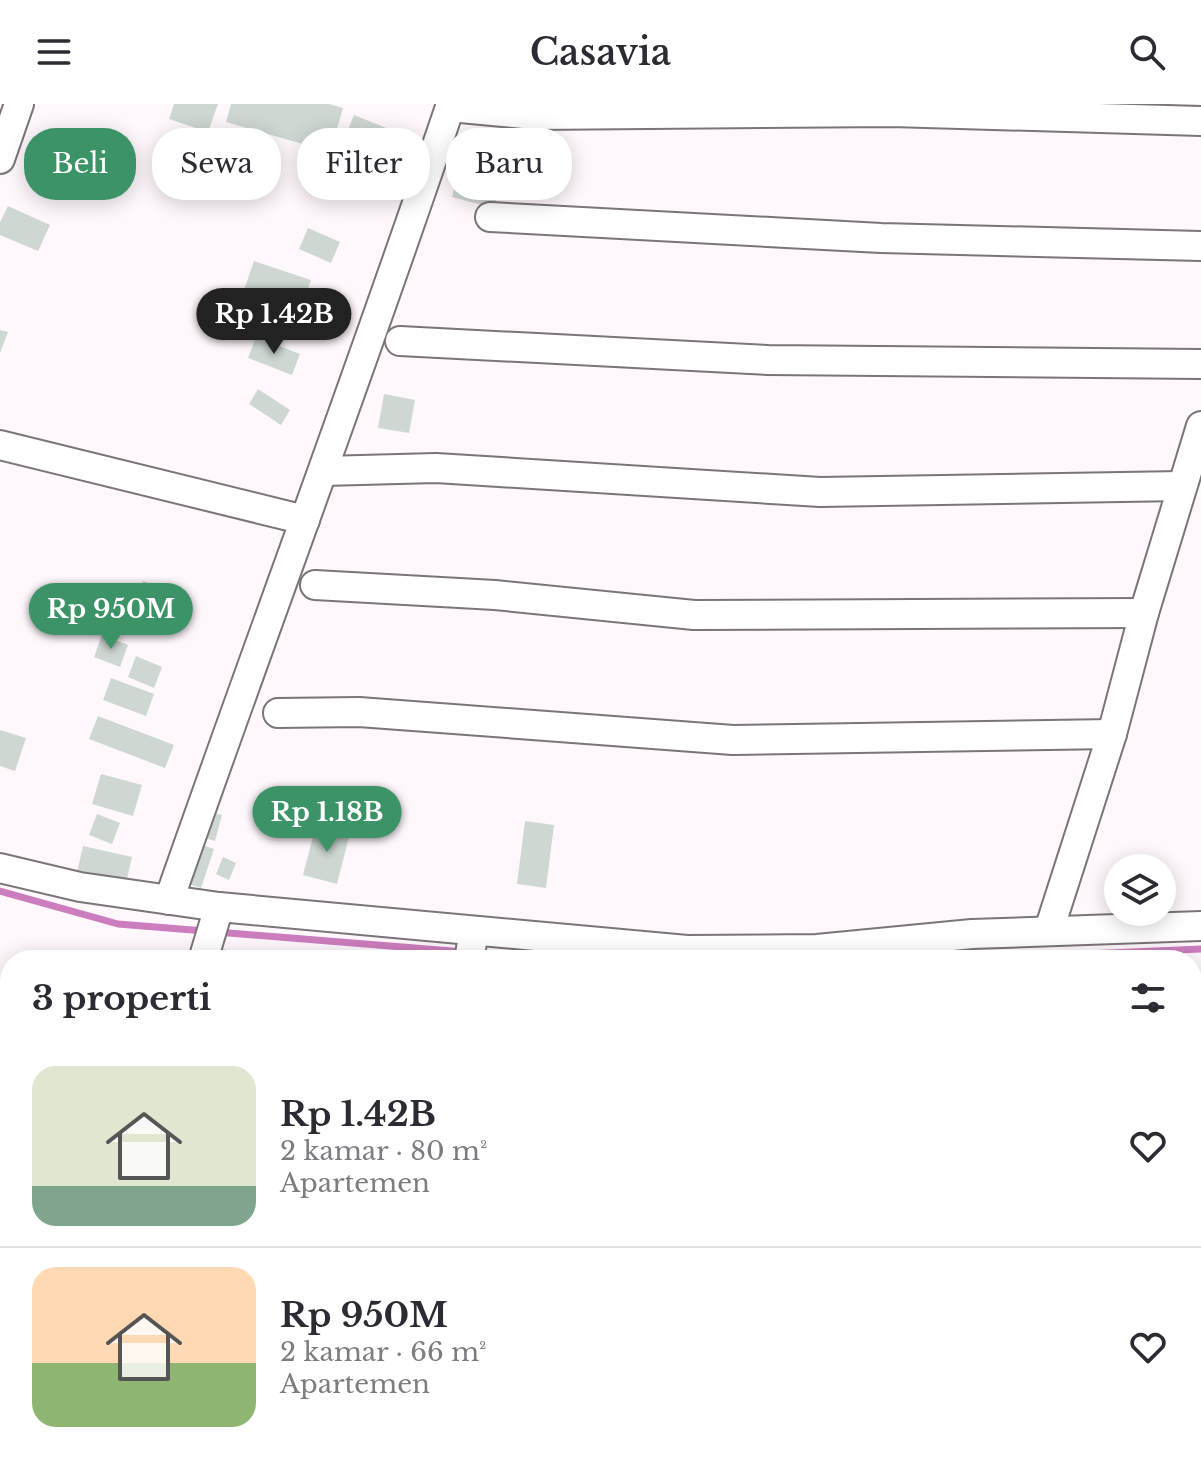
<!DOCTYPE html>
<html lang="id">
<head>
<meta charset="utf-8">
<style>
  body { margin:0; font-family:"Libre Baskerville",serif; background:#f7f7f7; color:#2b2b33; height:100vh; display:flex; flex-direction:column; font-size:30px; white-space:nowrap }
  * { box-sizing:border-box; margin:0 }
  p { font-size:26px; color:#7c7c81 }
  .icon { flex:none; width:44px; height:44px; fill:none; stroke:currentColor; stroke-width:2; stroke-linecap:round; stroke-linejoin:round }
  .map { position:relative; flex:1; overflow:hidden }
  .drawer { position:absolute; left:0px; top:846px; width:1202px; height:512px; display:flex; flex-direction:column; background:#fff; border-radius:32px 32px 0 0; box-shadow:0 4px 20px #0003 }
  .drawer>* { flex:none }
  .guide { position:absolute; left:24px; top:24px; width:800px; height:72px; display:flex; gap:16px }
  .buttons { position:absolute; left:1104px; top:750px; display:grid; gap:16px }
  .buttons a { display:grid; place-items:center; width:72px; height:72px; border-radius:50%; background:#fff; box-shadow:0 4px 20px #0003; font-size:40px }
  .price { position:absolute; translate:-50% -68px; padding:0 18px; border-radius:28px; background:#3b9367; color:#fff; font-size:26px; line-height:52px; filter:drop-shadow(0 2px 4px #0008) }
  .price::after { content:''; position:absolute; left:50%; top:48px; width:24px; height:18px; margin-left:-12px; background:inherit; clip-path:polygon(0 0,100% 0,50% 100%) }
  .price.current { background:#222; color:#fff }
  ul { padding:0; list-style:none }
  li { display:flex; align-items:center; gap:24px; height:200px; padding:0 32px }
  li+li { border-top:2px solid #e1e1e2 }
  li span { display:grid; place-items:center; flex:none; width:224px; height:160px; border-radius:24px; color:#555 }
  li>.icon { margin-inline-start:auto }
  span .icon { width:96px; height:96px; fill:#fffc; stroke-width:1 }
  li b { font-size:34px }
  h2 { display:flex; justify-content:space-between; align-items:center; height:96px; padding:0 32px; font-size:34px }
  .chip { padding:0 28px; border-radius:32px; background:#fff; box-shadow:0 4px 20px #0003; font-size:28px; line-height:72px }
  .chip.current { background:#3b9367; color:#fff }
  header { display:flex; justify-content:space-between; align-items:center; height:104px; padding:0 32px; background:#fff; font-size:36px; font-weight:600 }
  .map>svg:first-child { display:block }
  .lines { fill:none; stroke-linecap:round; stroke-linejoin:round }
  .stream { stroke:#cc7dbd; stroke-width:7 }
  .building { fill:#ced7d2 }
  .street-casing { stroke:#7b7479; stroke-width:32 }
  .street { stroke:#fff; stroke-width:28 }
</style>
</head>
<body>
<header><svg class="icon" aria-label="menu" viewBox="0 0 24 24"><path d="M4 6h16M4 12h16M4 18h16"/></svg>Casavia<svg class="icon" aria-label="search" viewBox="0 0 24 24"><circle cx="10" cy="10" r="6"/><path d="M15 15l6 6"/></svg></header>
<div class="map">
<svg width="1201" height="1358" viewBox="0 0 1201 1358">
  <rect width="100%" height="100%" fill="#fef8fd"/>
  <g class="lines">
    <g class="stream">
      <path d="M0 787 118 820 205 827"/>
      <path d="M217 828 464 848"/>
      <path d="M476 849 563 856"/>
      <path d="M949 856 1201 845"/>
    </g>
  </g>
  <g class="building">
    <path d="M174 0H218L208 28 169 15Z"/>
    <path d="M231 0H329L343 4 330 48 226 18Z"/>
    <path d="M354 11 401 30 391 54 344 35Z"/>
    <path d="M474 43 507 56 501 72 468 59Z"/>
    <path d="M314 51 330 56 320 88 303 83Z"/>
    <path d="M458 69 501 80 494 104 452 93Z"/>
    <path d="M8 102 50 121 38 147 0 131V118Z"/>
    <path d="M308 124 340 138 331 159 299 145Z"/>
    <path d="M254 157 311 176 301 205 244 186Z"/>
    <path d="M0 226 8 228 0 249Z"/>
    <path d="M256 233 300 250 292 271 248 254Z"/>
    <path d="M258 285 290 306 281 321 249 300Z"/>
    <path d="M384 290 415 296 409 329 378 324Z"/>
    <path d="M143 477 191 494 182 520 134 503Z"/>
    <path d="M102 531 128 541 120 563 94 553Z"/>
    <path d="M136 552 162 563 154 584 128 573Z"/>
    <path d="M111 574 154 590 146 612 103 596Z"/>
    <path d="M98 612 174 641 165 664 89 635Z"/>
    <path d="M0 626 26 634 15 667 0 662Z"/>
    <path d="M101 670 142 681 133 712 92 700Z"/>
    <path d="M204 706 222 711 215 737 198 732Z"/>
    <path d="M97 710 120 719 112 740 89 731Z"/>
    <path d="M525 717 554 721 546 784 517 780Z"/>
    <path d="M316 721 350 729 337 780 303 771Z"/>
    <path d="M197 739 214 745 201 784 183 778Z"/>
    <path d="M83 742 132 753 126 779 77 768Z"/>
    <path d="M223 753 236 759 229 776 216 770Z"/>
    <path d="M222 844 252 856H218Z"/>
    <path d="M975 1348H995L993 1358H973Z"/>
    <path d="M1002 1348H1023L1021 1358H1000Z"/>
  </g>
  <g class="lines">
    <g class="street-casing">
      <g id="street">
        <path d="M450 3 534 11 892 8 1201 17"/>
        <path d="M0 55 19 0"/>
        <path d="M490 113 881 134 1201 142"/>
        <path d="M400 237 768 256 1201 260"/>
        <path d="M0 341 305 416"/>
        <path d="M323 367 436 364 820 388 1182 382"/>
        <path d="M315 481 495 491 694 511 1144 509"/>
        <path d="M278 609 359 608 733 636 1112 630"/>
        <path d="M0 764 80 783 219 803 687 846 817 845 972 830 1201 822"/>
        <path d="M169 796C262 530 361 267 451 0"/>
        <path d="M1049 826 1112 630 1144 509 1201 322"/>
        <path d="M203 856 219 803"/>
        <path d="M469 856 474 827"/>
        <path d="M38 1358 41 1348"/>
        <path d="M518 1358 520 1348"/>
        <path d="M887 1358 889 1348"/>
      </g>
    </g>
    <use href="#street" class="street"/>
  </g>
</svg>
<div class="buttons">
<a><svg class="icon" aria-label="layers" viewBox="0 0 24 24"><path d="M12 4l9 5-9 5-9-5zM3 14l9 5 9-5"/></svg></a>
</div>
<b class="price current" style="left:274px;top:252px">Rp 1.42B</b>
<b class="price" style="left:111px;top:547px">Rp 950M</b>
<b class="price" style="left:327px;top:750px">Rp 1.18B</b>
<div class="guide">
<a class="chip current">Beli</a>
<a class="chip">Sewa</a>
<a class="chip">Filter</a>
<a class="chip">Baru</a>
</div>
<section class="drawer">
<h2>3 properti<svg class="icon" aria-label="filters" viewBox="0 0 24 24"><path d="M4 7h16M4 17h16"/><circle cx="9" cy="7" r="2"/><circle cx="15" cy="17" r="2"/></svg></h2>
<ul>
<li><span style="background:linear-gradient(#dfe7d0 75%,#7fa58c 0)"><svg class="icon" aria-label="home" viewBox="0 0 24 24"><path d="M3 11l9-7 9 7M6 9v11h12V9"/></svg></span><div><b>Rp 1.42B</b><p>2 kamar · 80 m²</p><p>Apartemen</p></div><svg class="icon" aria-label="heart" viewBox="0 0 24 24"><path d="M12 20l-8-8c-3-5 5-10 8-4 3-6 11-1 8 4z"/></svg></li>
<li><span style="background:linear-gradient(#ffd9b3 60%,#8fb573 0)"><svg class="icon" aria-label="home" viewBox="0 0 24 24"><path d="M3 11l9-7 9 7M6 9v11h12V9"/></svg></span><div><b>Rp 950M</b><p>2 kamar · 66 m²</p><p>Apartemen</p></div><svg class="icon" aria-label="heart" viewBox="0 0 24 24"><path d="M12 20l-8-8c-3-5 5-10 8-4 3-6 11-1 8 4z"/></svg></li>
</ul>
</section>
</div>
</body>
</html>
